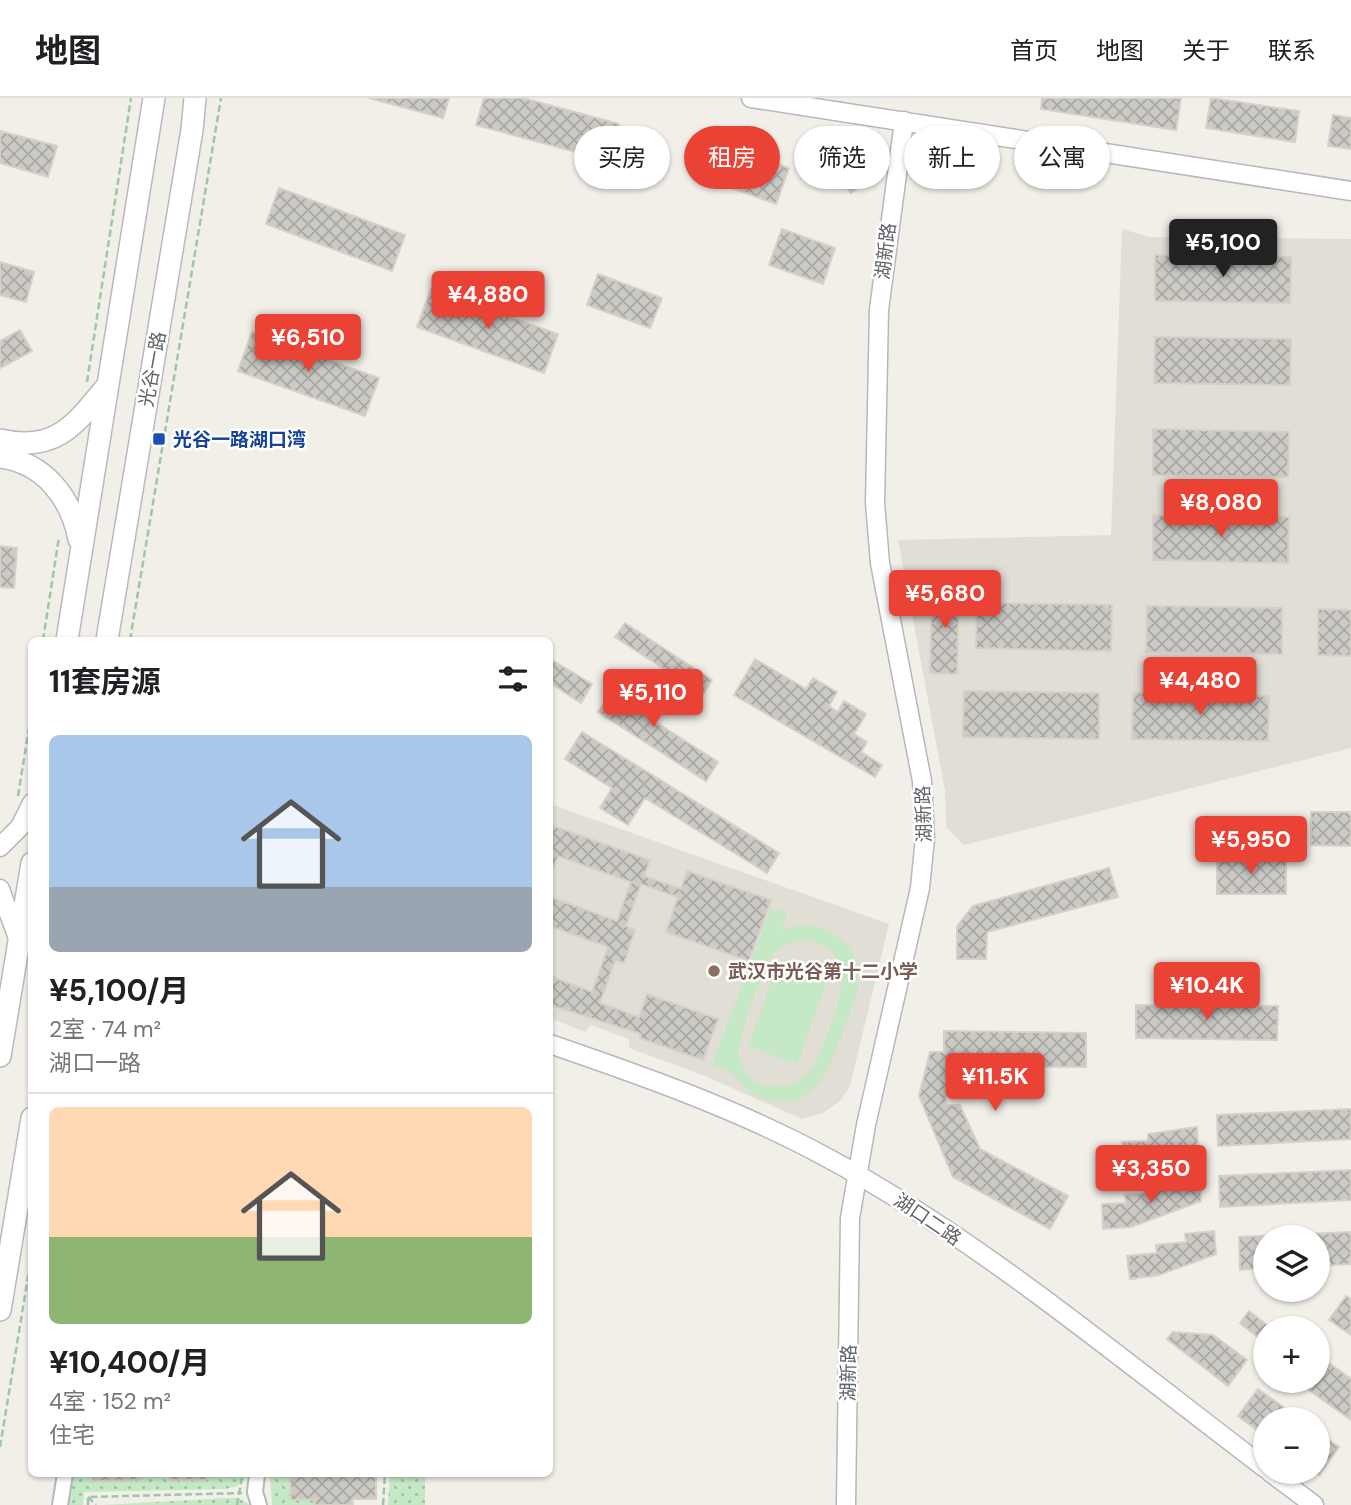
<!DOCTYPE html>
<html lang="zh">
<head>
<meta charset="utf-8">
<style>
  body { margin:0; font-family:"DM Sans","Noto Sans SC",sans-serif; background:#f6f6f6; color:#202124; height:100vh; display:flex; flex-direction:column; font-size:26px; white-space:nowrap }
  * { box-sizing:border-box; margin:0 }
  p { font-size:23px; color:#757577 }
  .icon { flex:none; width:38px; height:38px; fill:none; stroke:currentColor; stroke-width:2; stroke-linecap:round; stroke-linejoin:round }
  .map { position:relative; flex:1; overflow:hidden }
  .details { position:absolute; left:28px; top:539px; width:525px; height:840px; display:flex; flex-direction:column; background:#fff; border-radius:10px; box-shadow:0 2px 5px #0004 }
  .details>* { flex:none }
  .banner { position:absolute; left:574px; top:28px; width:665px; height:63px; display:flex; gap:14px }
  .tools { position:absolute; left:1253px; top:1127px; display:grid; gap:14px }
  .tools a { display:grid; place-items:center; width:77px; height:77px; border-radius:50%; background:#fff; box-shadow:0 2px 5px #0004; font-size:35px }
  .price { position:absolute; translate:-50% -60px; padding:0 16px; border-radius:7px; background:#ea4335; color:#fff; font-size:23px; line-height:46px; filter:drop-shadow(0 2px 4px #0008) }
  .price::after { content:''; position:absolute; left:50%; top:42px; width:21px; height:16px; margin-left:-10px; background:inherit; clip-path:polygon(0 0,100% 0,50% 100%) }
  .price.active { background:#222; color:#fff }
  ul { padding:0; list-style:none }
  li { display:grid; align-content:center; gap:14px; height:371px; padding:0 21px }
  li+li { border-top:2px solid #e0e0e0 }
  li span { display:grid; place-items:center; height:217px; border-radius:10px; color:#555 }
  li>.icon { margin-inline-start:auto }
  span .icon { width:126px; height:126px; fill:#fffc; stroke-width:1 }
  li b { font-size:30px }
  h2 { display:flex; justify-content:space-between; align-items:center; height:84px; padding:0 21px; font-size:30px }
  .tag { padding:0 24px; border-radius:32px; background:#fff; box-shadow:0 2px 5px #0004; font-size:24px; line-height:63px }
  .tag.active { background:#ea4335; color:#fff }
  header { display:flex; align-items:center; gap:42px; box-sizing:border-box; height:98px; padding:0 35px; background:#fff; border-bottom:2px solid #e0e0e0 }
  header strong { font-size:33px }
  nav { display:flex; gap:38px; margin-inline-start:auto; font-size:24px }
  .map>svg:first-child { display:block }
  .education { fill:#e1ded6 }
  .grass { fill:url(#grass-dots) }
  .green { fill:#c5e8c5; fill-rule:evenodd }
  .building { fill:url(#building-cross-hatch); stroke:#d6d1c6; stroke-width:2 }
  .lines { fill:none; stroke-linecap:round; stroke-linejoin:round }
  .minor-casing { stroke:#b5b8bc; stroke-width:18 }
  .tertiary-casing { stroke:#b5b8bc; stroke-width:21 }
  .secondary-casing { stroke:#b6babf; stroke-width:24 }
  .path { stroke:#9cc7a9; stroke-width:2.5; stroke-dasharray:7 3.5; stroke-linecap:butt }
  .minor { stroke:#fff; stroke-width:14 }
  .tertiary { stroke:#fff; stroke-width:18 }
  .secondary { stroke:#fff; stroke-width:21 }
  .transit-dot { fill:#1a4fb4; stroke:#fff; stroke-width:2.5 }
  .education-dot { fill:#8d6e63; stroke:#fff; stroke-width:2.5 }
  .labels { text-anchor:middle; stroke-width:5; stroke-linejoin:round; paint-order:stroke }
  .street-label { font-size:19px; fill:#5f6368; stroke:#fff }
  .transit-label { font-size:19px; font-weight:bold; fill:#164399; stroke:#fff; text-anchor:start }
  .education-label { font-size:19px; font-weight:bold; fill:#785e54; stroke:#fff; text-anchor:start }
</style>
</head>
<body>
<header>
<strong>地图</strong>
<nav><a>首页</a><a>地图</a><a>关于</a><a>联系</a></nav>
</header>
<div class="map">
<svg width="1351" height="1407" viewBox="0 0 1351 1407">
  <defs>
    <pattern id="grass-dots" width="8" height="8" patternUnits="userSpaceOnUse" patternTransform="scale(1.75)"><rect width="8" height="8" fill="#c5e8c5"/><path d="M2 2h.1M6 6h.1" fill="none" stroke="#a3c0a4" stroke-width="1.8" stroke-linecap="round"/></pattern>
    <pattern id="building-cross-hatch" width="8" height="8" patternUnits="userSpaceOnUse" patternTransform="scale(1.75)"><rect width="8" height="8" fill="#cccac5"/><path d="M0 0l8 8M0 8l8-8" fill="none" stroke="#a9a8a4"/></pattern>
  </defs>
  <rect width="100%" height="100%" fill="#f1efe8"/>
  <g class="education">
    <path d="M1122 131 1150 139 1351 141V650L964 747 946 729 945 692 898 442 1111 437Z"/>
    <path d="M550 706 889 826 850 988 840 1003 823 1015 802 1021 705 978 629 950V941L591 927 585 934 550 920Z"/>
  </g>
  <g class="grass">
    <path d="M69 1376H92V1383L139 1382V1376H169L170 1382H206V1376H250L237 1388 225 1391 84 1394 83 1407H65Z"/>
    <path d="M270 1376H323L290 1377 291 1402 315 1401V1407H272Z"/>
    <path d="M390 1376H425V1407H388Z"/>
    <path d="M227 1400H238L250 1407H103Z"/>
  </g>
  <g class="green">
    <path d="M771 810 787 815 781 833C815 817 857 840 859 879 859 894 851 910 846 925 833 959 822 1009 774 1003 753 1001 745 989 732 975 728 971 718 969 712 967ZM813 843C868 862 829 927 816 964 800 997 747 999 739 958 736 943 765 862 777 852 787 844 800 842 813 843Z"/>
    <path d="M778 865 827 883 797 966 748 948Z"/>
  </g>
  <g class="building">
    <path d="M369 0H449L443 20Z"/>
    <path d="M484 0H523L619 26 609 63 476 27Z"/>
    <path d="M1042 0H1181L1176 32 1041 11Z"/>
    <path d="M1211 0 1299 13 1295 44 1206 30Z"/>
    <path d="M1333 17 1351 20V51L1328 48Z"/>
    <path d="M0 33 57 48 48 79 0 65Z"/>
    <path d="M833 44 866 84 851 95 819 55Z"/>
    <path d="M736 52 789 70 776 106 723 87Z"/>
    <path d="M279 90 405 137 392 173 266 126Z"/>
    <path d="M782 131 835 150 823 186 769 167Z"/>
    <path d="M1155 157 1291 159 1290 205 1155 203Z"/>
    <path d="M0 164 34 174 26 204 0 197Z"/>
    <path d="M598 176 662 200 650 230 587 207Z"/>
    <path d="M431 191 558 236 544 275 417 229Z"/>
    <path d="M20 232 32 253 0 270V243Z"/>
    <path d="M252 234 379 280 365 318 238 273Z"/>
    <path d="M1155 239 1291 241 1290 287 1154 285Z"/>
    <path d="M1153 331 1289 334 1288 379 1153 377Z"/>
    <path d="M1153 417 1289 419 1288 465 1153 462Z"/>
    <path d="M0 448 17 450 14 490 0 489Z"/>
    <path d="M932 487 959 488 957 576 930 575Z"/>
    <path d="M977 505 1112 507 1111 553 976 550Z"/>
    <path d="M1147 508 1282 510V556L1146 554Z"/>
    <path d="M1318 511 1351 512V558L1318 557Z"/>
    <path d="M625 525 712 582 703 596 615 539Z"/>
    <path d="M550 561 592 586 581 605 550 585Z"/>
    <path d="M755 561 806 591 813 580 837 594 829 608 838 614 844 603 866 616 854 636 867 644 861 654 882 667 875 679 734 597Z"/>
    <path d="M625 573 643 585 629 607 718 664 706 683 598 614Z"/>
    <path d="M964 593 1099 595V641L963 639Z"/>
    <path d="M1133 595 1269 598 1268 643 1132 641Z"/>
    <path d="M582 634 779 755 767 775 645 700 628 727 600 710 612 690 565 661Z"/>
    <path d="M1311 714H1351V748L1311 747Z"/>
    <path d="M550 727 650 762 644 778 681 791 687 773 771 802 749 863 666 834 678 799 641 786 626 828 635 832 624 865 615 862 600 905 639 919 647 896 718 921 703 962 640 940 641 936 550 907V878L592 894 608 849 550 828V799L617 823 631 784 558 758 550 780Z"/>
    <path d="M1217 759 1286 760V796H1217Z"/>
    <path d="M1109 770 1118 799 987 834 986 861H957V828L973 808Z"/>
    <path d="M1136 907 1278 908 1277 942 1136 940Z"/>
    <path d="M944 933 1086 935V969L947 968 946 1007H960L980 1051 1068 1098 1050 1131 953 1079 919 998 930 954H944Z"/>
    <path d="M1351 1011V1041L1218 1048 1217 1017Z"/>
    <path d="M1197 1029 1198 1050 1128 1077 1100 1078 1099 1053 1123 1052 1122 1044 1148 1043V1036Z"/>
    <path d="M1351 1072V1102L1220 1109 1219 1078Z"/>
    <path d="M1200 1082 1201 1103 1131 1129 1103 1131 1102 1106 1126 1105 1125 1097 1151 1095V1088Z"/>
    <path d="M1214 1133 1216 1156 1159 1177 1130 1181 1127 1158 1157 1155 1156 1147 1186 1144 1185 1136Z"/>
    <path d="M1351 1134V1166L1318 1168V1139H1265V1170L1240 1172 1239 1139Z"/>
    <path d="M1346 1198 1351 1201V1237L1329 1222Z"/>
    <path d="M1249 1213 1271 1230H1265V1245L1240 1225Z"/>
    <path d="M1173 1234 1213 1237 1247 1262 1228 1288 1167 1241Z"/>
    <path d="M1318 1257 1351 1281V1322L1296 1283H1318Z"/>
    <path d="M1258 1291 1300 1321H1265V1338L1238 1318Z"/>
    <path d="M1318 1334 1339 1349 1319 1377 1315 1374H1318Z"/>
    <path d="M92 1376H139L140 1382 92 1383Z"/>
    <path d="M169 1376H206V1382H170Z"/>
    <path d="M323 1376H376V1401H352L353 1407H315V1401L291 1402 290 1377Z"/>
  </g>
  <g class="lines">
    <g class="minor-casing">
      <g id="minor">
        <path d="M257 1376 255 1394 259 1407"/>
        <path d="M60 1407 65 1376"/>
      </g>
    </g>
    <g class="tertiary-casing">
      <g id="tertiary">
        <path d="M751 0 1351 93"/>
        <path d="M0 749 20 729 32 705"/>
        <path d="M0 791 19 843"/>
        <path d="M550 946C643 978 737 1011 824 1058 981 1142 1123 1263 1265 1370"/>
        <path d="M1270 1374 1314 1407"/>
        <path d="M846 1407 850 1120 866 1027 920 790 925 740 922 683 880 465 875 405 879 212 904 23"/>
      </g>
    </g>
    <g class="secondary-casing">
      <g id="secondary">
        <path d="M0 342C55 355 75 327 107 288"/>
        <path d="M0 359C45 365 71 400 79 441"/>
        <path d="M67 542 154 0"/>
        <path d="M107 542 192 32 195 0"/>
        <path d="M0 958 32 765"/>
        <path d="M0 1212 32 1020"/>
      </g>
    </g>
    <g class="path">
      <path d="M87 284 131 0"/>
      <path d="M43 542 59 439"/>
      <path d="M130 542 221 0"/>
      <path d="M18 698 32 611"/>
      <path d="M0 1349 32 1155"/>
      <path d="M88 1399 96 1407"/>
      <path d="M88 1407V1399L242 1395"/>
      <path d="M237 1407 242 1380"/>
      <path d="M383 1407 385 1376"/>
    </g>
    <use href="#minor" class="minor"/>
    <use href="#tertiary" class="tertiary"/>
    <use href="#secondary" class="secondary"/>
  </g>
  <rect class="transit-dot" x="152" y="334" width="14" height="14" rx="3.5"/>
  <circle class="education-dot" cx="714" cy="873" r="7"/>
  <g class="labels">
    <g class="street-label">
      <text transform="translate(885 153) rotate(-83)" y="7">湖新路</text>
      <text transform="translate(152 271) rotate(-80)" y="7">光谷一路</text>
      <text transform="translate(923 716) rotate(-92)" y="7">湖新路</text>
      <text transform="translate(928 1121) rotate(34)" y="7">湖口二路</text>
      <text transform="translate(848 1275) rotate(-89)" y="7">湖新路</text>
    </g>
    <g class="transit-label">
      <text x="173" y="348">光谷一路湖口湾</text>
    </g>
    <g class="education-label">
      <text x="728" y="880">武汉市光谷第十二小学</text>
    </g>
  </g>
</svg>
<div class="tools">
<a><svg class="icon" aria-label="layers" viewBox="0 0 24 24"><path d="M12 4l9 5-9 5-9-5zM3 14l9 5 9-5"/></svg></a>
<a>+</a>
<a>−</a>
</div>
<b class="price active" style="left:1223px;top:181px">¥5,100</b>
<b class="price" style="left:488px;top:233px">¥4,880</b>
<b class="price" style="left:308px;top:276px">¥6,510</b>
<b class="price" style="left:1221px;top:441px">¥8,080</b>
<b class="price" style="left:945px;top:532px">¥5,680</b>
<b class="price" style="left:1200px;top:619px">¥4,480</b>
<b class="price" style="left:653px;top:631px">¥5,110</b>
<b class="price" style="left:1251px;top:778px">¥5,950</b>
<b class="price" style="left:1207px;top:924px">¥10.4K</b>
<b class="price" style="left:995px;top:1015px">¥11.5K</b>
<b class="price" style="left:1151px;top:1107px">¥3,350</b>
<div class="banner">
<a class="tag">买房</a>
<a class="tag active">租房</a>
<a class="tag">筛选</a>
<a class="tag">新上</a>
<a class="tag">公寓</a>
</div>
<section class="details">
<h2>11套房源<svg class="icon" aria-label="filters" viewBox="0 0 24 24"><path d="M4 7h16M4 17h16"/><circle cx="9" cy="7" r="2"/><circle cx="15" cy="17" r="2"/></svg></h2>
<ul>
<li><span style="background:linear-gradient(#a9c7e8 70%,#9aa5b1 0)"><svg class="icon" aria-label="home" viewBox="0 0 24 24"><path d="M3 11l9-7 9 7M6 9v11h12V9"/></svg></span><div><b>¥5,100/月</b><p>2室 · 74 m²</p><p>湖口一路</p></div></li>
<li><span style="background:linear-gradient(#ffd9b3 60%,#8fb573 0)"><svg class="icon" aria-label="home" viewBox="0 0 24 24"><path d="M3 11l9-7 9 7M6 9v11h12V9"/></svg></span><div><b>¥10,400/月</b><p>4室 · 152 m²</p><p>住宅</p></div></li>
</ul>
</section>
</div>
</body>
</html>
